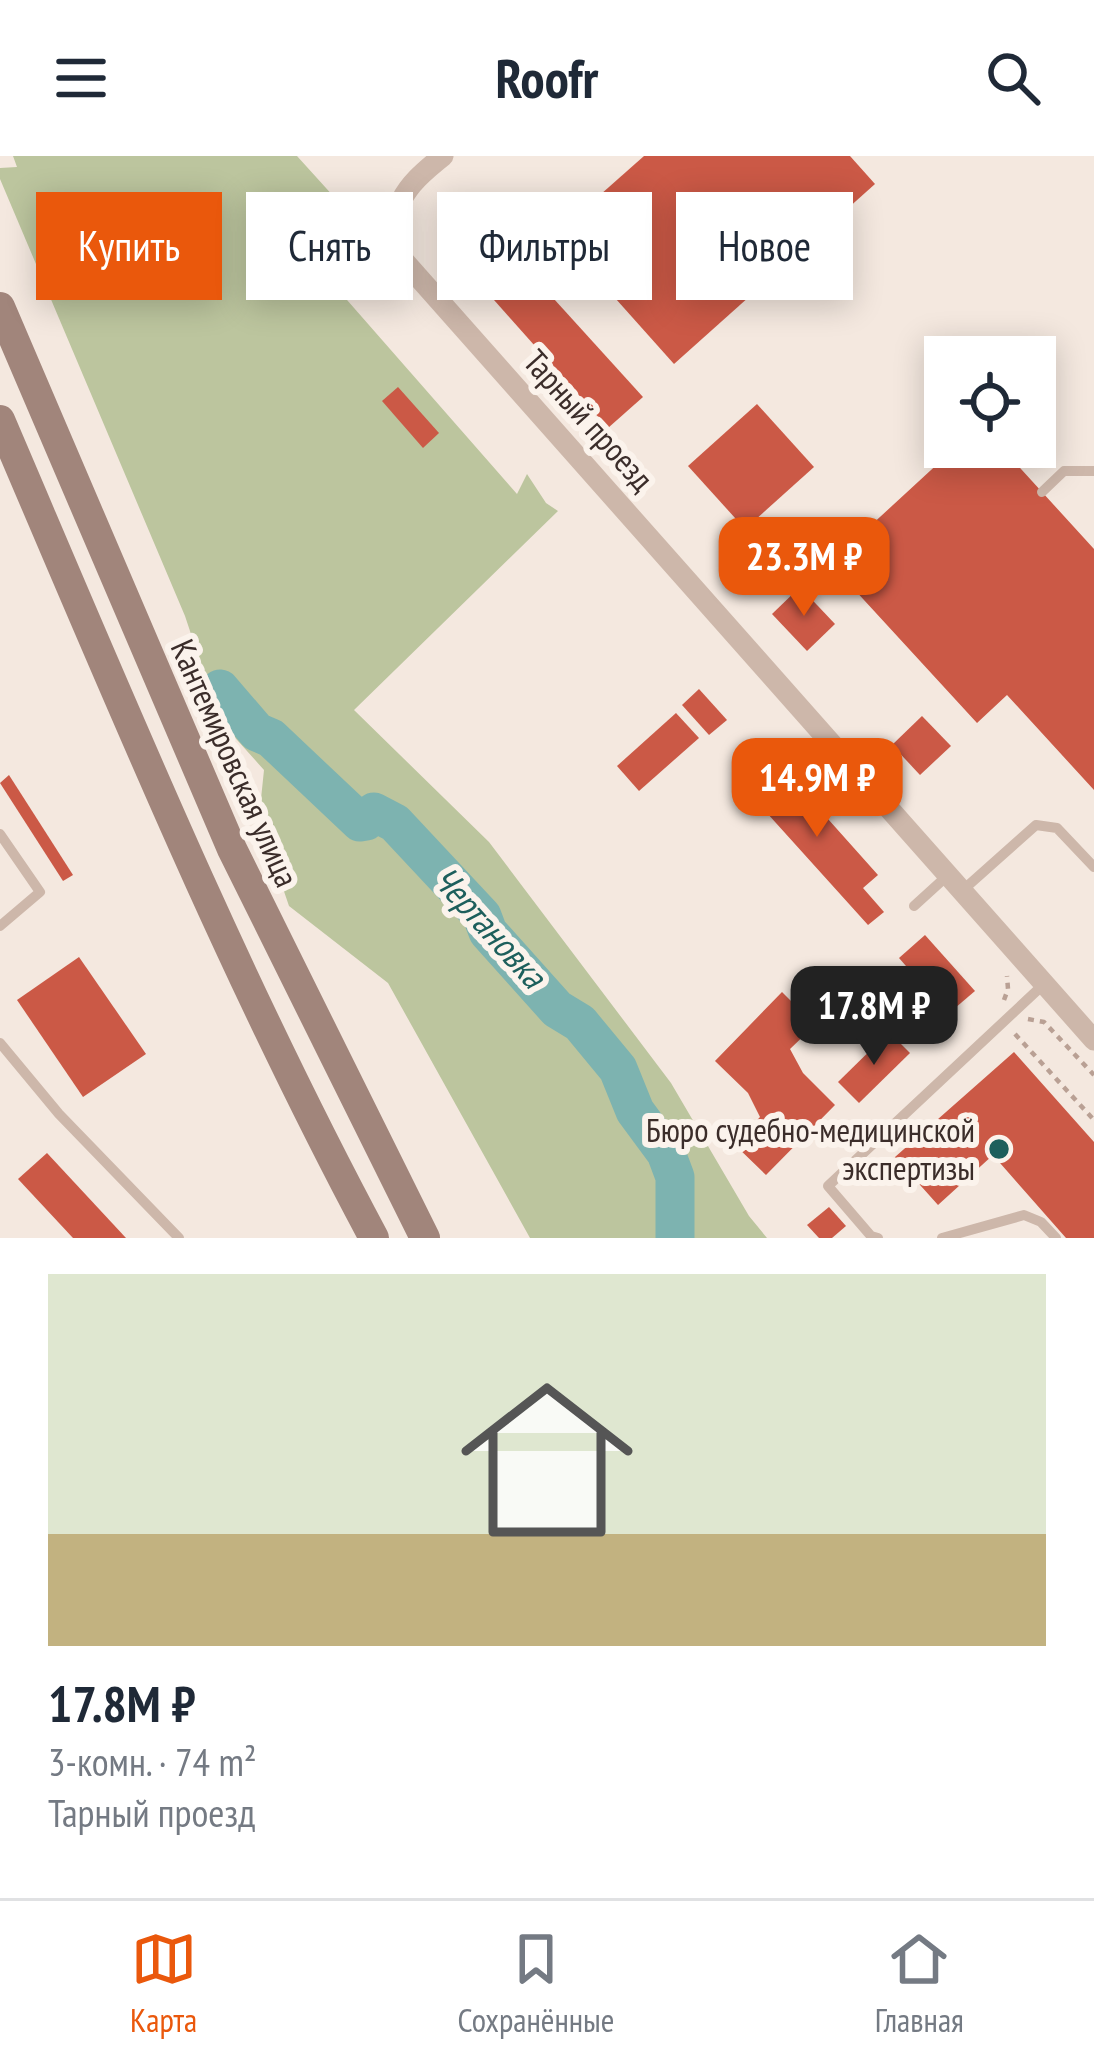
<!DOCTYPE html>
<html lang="ru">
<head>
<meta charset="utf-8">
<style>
  body { margin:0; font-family:"PT Sans Narrow",sans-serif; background:#f2f2f3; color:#1f2937; height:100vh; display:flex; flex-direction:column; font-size:45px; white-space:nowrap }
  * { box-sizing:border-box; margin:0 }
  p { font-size:39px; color:#747a83 }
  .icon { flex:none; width:66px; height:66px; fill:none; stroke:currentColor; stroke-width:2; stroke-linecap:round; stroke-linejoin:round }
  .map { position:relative; height:1082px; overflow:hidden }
  .panel { display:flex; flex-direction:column; background:#fff; flex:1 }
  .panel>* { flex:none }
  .hud { position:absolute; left:36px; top:36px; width:1023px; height:108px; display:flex; gap:24px }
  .buttons { position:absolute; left:924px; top:180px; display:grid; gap:24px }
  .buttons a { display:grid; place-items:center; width:132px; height:132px; border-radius:0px; background:#fff; box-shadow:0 6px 30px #0003; font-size:60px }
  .price { position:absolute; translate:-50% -102px; padding:0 27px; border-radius:24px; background:#ea580c; color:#fff; font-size:39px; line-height:78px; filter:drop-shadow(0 3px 6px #0008) }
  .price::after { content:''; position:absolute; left:50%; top:72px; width:36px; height:27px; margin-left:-18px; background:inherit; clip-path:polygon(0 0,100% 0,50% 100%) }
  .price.selected { background:#222; color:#fff }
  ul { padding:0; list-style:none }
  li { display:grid; align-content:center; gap:24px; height:636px; padding:0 48px }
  li span { display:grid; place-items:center; height:372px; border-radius:0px; color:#555 }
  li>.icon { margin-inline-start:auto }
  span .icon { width:216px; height:216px; fill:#fffc; stroke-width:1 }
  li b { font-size:51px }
  .pill { padding:0 42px; border-radius:0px; background:#fff; box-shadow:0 6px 30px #0003; font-size:42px; line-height:108px }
  .pill.selected { background:#ea580c; color:#fff }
  header { display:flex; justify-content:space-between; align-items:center; height:156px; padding:0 48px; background:#fff; font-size:54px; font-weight:800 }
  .tab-bar { display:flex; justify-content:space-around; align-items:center; height:168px; border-top:3px solid #e0e1e3; background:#fff; font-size:33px; color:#747a83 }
  .tab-bar a { display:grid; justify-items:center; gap:6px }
  .tab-bar .selected { color:#ea580c }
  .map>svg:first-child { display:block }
  .green { fill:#bcc59e }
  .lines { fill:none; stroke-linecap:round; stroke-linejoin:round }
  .river { stroke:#7db3b0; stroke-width:39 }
  .building { fill:#cb5946 }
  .path { stroke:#b9a094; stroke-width:4.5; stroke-dasharray:6 6; stroke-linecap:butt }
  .lane { stroke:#cdb7aa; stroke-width:10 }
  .street { stroke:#cdb7aa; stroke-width:21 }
  .secondary { stroke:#a1857b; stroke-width:30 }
  .poi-dot { fill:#1d5f5c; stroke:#fbf3ec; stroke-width:4.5 }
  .labels { text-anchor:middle; stroke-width:12; stroke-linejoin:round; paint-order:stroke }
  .street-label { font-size:33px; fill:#3b2d2a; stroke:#fbf3ec }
  .poi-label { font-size:33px; fill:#3b2d2a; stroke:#fbf3ec; text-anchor:end }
  .water-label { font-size:36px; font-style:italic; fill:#1d5f5c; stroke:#fbf3ec }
</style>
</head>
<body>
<header><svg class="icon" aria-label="menu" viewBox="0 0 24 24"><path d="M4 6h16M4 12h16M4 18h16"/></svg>Roofr<svg class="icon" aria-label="search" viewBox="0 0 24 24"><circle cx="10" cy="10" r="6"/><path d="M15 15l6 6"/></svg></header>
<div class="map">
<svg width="1094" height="1082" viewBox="0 0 1094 1082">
  <rect width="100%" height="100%" fill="#f4e8df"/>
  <path class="green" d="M13 0H297L345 53 305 96 517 338 527 318 546 347 558 355 354 554 489 686 671 927 749 1060 767 1082H530L388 827 289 750 259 662 264 614 220 565 185 460 0 23V12L17 11Z"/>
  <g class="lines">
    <path class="river" d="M220 533 257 576 271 582 360 666 366 665 374 656 395 667 482 760 488 776 557 853 580 867 618 913 635 955 666 997 675 1021V1082"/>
  </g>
  <g class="building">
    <path d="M644 0H850L875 28 674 208 557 77Z"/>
    <path d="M495 78 643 241 608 272 462 108Z"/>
    <path d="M398 231 439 277 423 292 382 245Z"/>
    <path d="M757 248 814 311 745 373 688 310Z"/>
    <path d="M956 291H1001L1094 393V634L1007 539 977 567 830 407Z"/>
    <path d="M800 431 835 468 807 495 772 458Z"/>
    <path d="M699 533 727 564 709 579 682 549Z"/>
    <path d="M676 557 699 582 639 635 617 610Z"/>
    <path d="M922 560 951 590 920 619 892 589Z"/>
    <path d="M778 607 878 719 863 732 884 756 868 769 747 635Z"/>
    <path d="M9 619 73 719 63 725 0 627Z"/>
    <path d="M925 779 975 835 948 858 899 802Z"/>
    <path d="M79 801 146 898 83 941 17 844Z"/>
    <path d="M868 819 887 840 863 861 845 841Z"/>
    <path d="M782 836 815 869 790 893 803 917 835 949 766 1019 734 988 760 961 748 937 715 905Z"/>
    <path d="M889 876 910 897 859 947 838 926Z"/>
    <path d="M1014 896 1094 986V1082H1066L993 999 938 1049 895 1001Z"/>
    <path d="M47 997 126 1082H73L18 1023Z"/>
    <path d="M829 1051 846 1070 832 1082H819L807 1069Z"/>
  </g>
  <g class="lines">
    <g class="path">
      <path d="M1004 844 1008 833 1007 820"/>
      <path d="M1028 863 1044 866 1094 919"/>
      <path d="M1015 878 1094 964"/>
    </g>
    <g class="lane">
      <path d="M1042 336 1064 315H1094"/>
      <path d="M0 678 40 736 0 770"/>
      <path d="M963 734 1036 669 1057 672 1094 711"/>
      <path d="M914 750 947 720"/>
      <path d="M0 887 59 958 179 1082"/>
      <path d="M878 1082 871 1080 828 1030 1044 828"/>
      <path d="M942 1082 1024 1059 1041 1066 1056 1082"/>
    </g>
    <path class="street" d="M443 0C404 31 384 53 404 105L1094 884"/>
    <g class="secondary">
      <path d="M0 151 232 693 425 1082"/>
      <path d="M0 264C118 540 232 817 374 1082"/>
    </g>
  </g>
  <circle class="poi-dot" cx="999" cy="993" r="12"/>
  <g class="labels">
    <g class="street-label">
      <text transform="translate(589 264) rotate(48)" y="12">Тарный проезд</text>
      <text transform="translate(235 607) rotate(66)" y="12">Кантемировская улица</text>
    </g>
    <g class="poi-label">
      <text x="975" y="986">Бюро судебно-медицинской<tspan x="975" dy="38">экспертизы</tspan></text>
    </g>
    <g class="water-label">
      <text transform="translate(490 771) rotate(48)" y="13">Чертановка</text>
    </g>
  </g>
</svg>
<div class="buttons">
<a><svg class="icon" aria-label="locate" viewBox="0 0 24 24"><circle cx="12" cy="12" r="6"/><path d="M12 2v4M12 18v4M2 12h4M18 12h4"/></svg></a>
</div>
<b class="price" style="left:804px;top:463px">23.3M ₽</b>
<b class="price" style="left:817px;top:684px">14.9M ₽</b>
<b class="price selected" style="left:874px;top:912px">17.8M ₽</b>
<div class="hud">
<a class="pill selected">Купить</a>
<a class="pill">Снять</a>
<a class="pill">Фильтры</a>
<a class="pill">Новое</a>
</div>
</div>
<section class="panel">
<ul>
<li><span style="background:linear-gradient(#dfe7d0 70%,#c2b280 0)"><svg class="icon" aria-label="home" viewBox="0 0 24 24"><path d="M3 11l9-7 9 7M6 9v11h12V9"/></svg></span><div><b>17.8M ₽</b><p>3-комн. · 74 m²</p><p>Тарный проезд</p></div></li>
</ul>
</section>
<nav class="tab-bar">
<a class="selected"><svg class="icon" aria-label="map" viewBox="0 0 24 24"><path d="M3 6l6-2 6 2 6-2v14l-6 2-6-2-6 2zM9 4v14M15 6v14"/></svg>Карта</a>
<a><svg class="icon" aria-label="saved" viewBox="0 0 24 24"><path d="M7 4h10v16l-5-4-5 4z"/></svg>Сохранённые</a>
<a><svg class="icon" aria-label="home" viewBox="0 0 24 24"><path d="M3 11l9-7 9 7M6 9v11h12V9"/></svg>Главная</a>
</nav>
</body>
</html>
